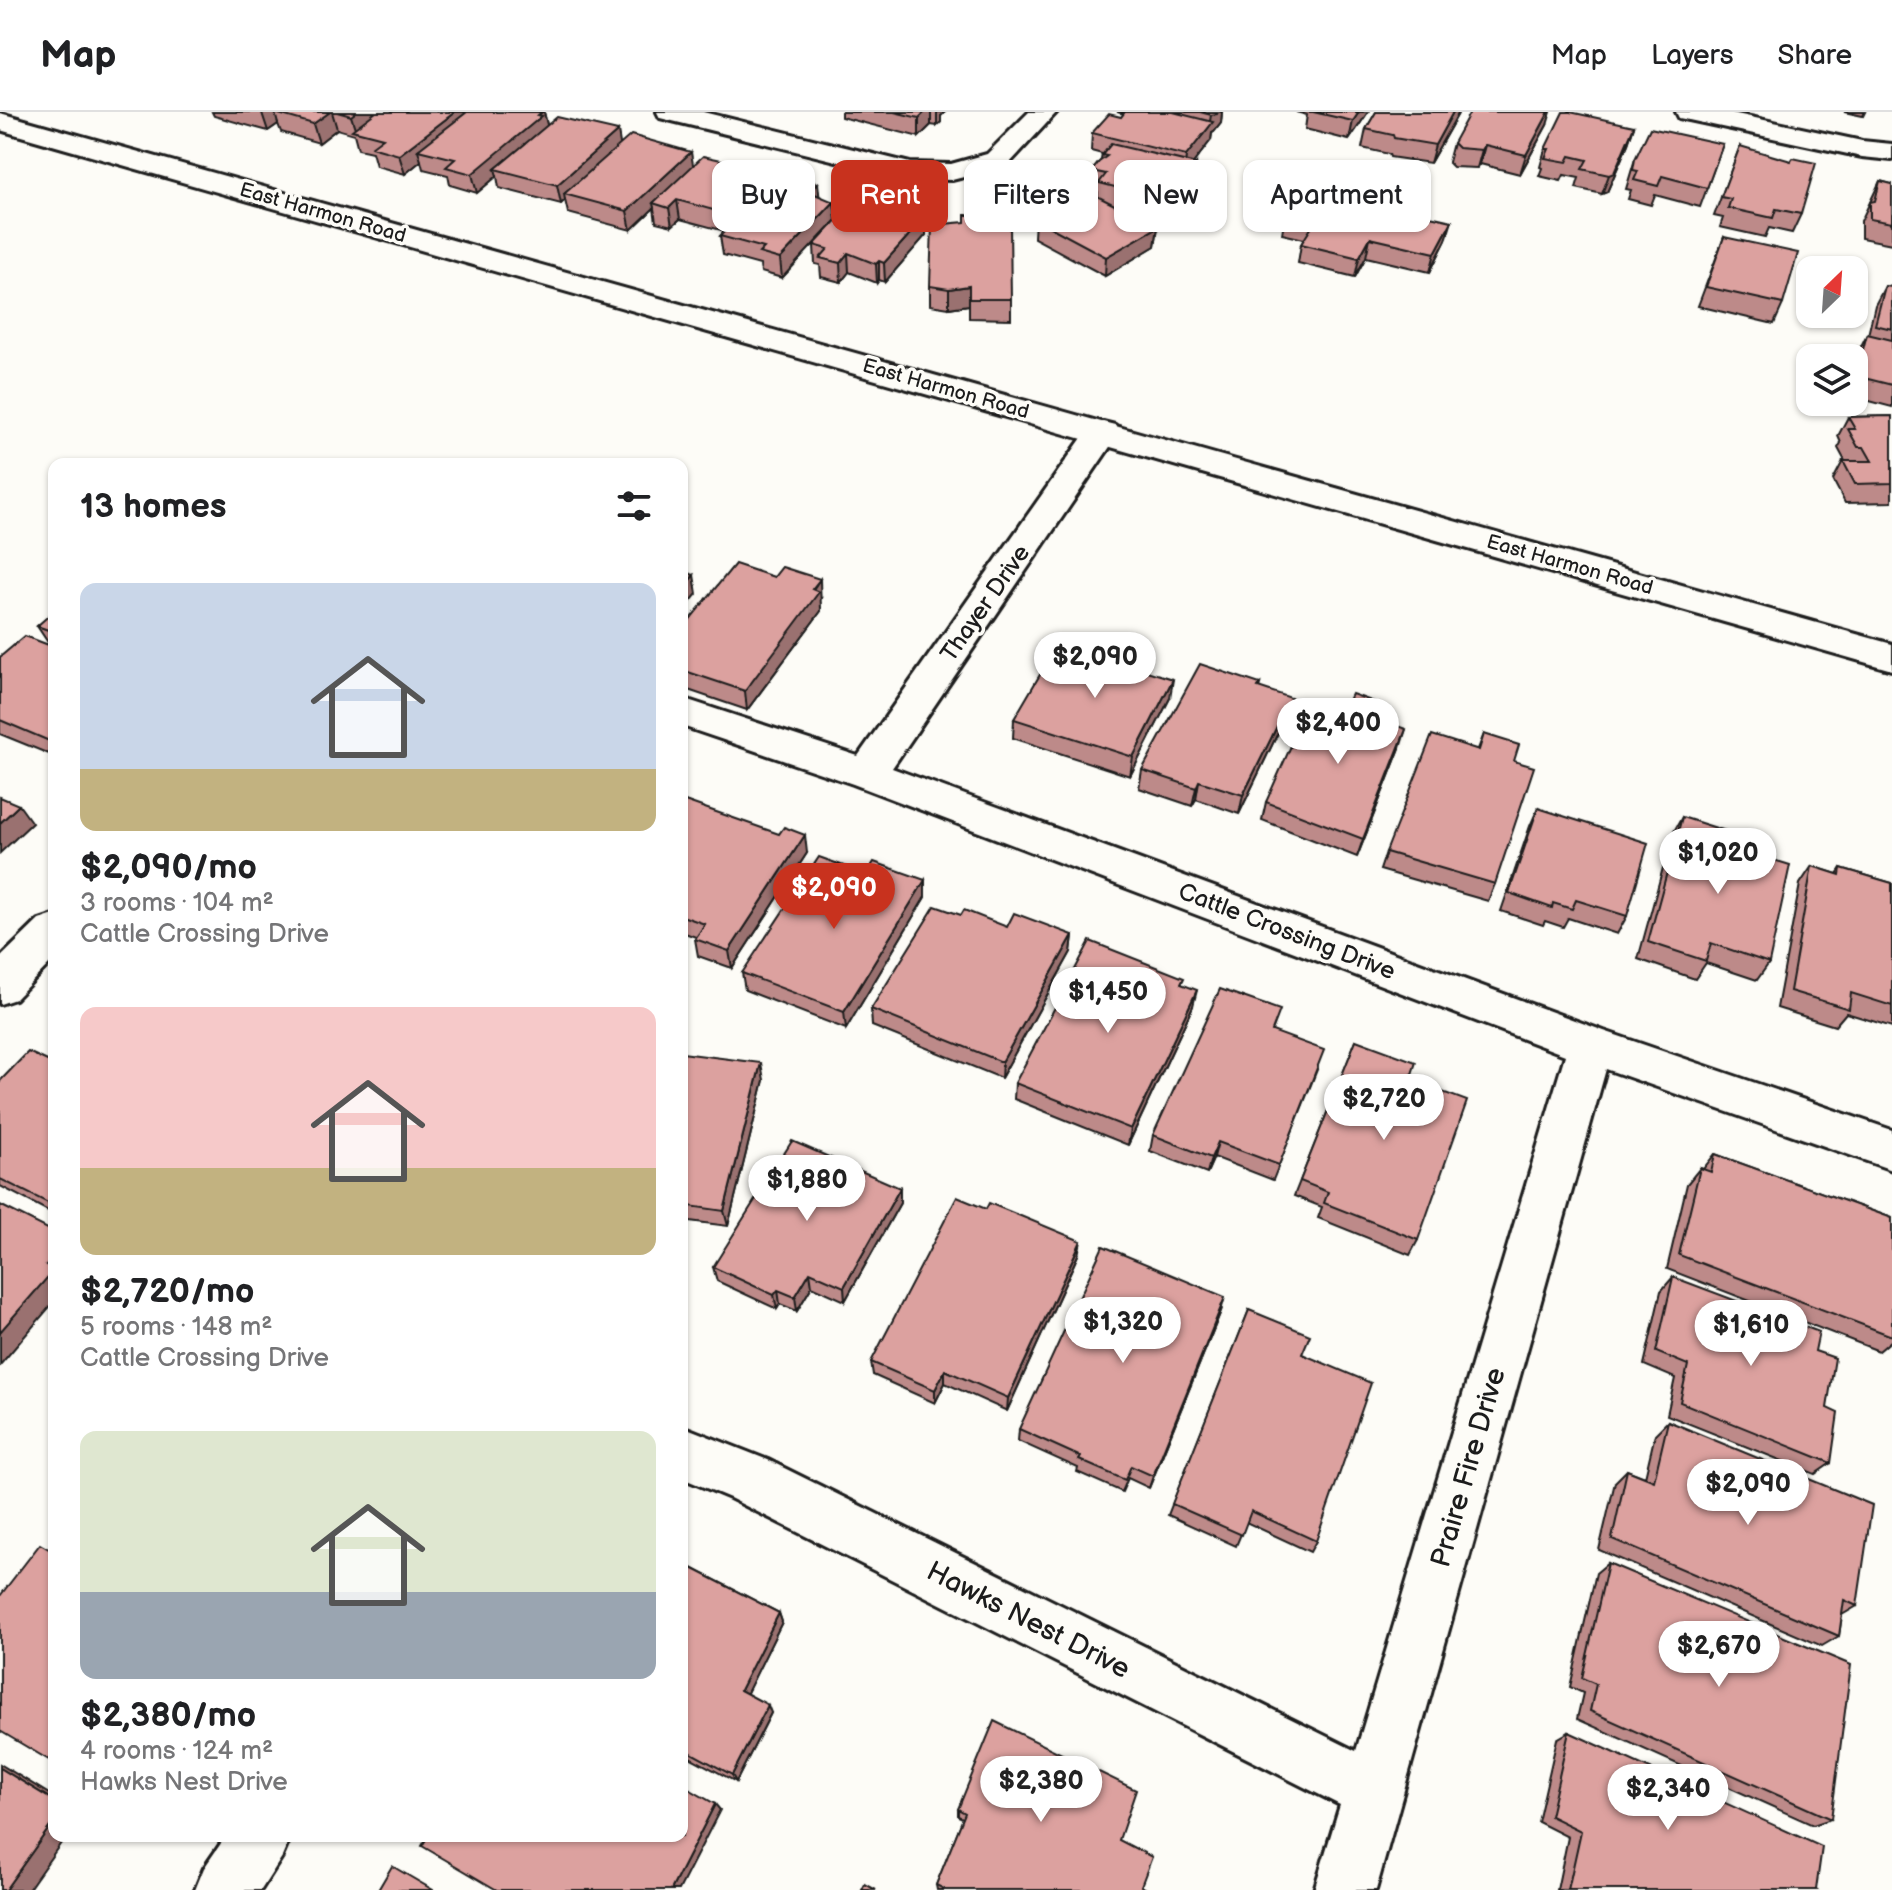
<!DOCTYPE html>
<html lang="en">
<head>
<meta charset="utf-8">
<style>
  body { margin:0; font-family:"Balsamiq Sans",sans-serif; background:#f2f2f2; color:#202124; height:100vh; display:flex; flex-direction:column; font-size:30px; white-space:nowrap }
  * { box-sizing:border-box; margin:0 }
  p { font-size:26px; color:#757577 }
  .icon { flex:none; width:44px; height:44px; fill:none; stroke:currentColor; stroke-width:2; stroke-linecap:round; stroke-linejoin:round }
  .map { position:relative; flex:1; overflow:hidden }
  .drawer { position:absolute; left:48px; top:346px; width:640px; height:1384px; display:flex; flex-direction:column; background:#fff; border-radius:16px; box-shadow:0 2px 6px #0004 }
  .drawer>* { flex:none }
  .guide { position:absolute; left:712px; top:48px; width:760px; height:72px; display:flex; gap:16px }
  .needle { width:52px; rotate:25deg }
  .tools { position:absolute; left:1796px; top:144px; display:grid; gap:16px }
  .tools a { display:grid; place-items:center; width:72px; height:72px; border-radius:16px; background:#fff; box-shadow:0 2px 6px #0004; font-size:40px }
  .price { position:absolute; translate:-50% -68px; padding:0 18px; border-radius:28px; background:#fff; color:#222; font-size:26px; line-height:52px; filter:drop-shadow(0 2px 4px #0008) }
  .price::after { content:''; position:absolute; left:50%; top:48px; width:24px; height:18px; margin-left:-12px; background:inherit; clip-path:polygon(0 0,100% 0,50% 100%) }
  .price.current { background:#c8321e; color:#fff }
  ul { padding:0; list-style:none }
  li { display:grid; align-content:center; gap:16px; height:424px; padding:0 32px }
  li span { display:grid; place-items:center; height:248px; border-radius:16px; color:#555 }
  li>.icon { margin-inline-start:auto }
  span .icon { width:144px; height:144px; fill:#fffc; stroke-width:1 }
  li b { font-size:34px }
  h2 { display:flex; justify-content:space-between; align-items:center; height:96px; padding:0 32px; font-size:34px }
  .chip { padding:0 28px; border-radius:16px; background:#fff; box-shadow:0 2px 6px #0004; font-size:28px; line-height:72px }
  .chip.current { background:#c8321e; color:#fff }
  header { display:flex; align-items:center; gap:48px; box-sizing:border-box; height:112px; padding:0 40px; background:#fff; border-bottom:2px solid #e0e0e0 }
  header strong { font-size:38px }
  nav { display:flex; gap:44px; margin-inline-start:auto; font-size:28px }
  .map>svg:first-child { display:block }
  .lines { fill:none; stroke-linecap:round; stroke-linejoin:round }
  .street-casing { stroke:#1c1c1c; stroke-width:6 }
  .secondary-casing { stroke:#1c1c1c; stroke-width:6 }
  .street { fill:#fdfcf7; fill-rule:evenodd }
  .secondary { fill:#fdfcf7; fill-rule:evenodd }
  .wall { fill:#bd8a89; stroke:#1c1c1c; stroke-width:2 }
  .shaded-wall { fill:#9a716f; stroke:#1c1c1c; stroke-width:2 }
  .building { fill:#dca19f; stroke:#1c1c1c; stroke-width:2 }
  .labels { text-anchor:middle; stroke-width:7; stroke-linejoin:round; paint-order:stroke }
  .far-street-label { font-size:20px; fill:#1c1c1c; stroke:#fdfcf7 }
  .street-label { font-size:24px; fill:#1c1c1c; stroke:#fdfcf7 }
  .near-street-label { font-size:28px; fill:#1c1c1c; stroke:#fdfcf7 }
</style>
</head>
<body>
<header>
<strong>Map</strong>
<nav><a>Map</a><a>Layers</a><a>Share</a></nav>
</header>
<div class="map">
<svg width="1892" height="1778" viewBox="0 0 1892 1778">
  <rect width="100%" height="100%" fill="#fdfcf7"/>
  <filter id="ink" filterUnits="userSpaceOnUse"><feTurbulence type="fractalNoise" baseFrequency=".0125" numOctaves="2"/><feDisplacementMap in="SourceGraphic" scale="16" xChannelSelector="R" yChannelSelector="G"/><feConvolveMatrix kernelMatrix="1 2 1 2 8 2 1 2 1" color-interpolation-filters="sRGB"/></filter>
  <g filter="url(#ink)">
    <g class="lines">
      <g class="street-casing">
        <g id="street">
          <path d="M657 0H703L910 51 951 52 987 42 1029 0H1057L1007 54 952 68 910 67 660 6Z"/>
          <path d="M1676 0H1727L1862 29 1892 32V48L1862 45 1689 8 1679 6Z"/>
          <path d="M1103 310 1115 313 1120 320 892 656 1604 919 1892 1018V1058L1606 957 1376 1778H1314L1340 1693 730 1386 682 1366V1314L768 1348 1356 1639 1565 943 853 672 682 614V586L858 644 1091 313Z"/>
          <path d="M54 803V847L15 887 0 892V846L39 808Z"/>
          <path d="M226 1724H291L282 1745 261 1778H195L204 1756Z"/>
        </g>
      </g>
      <g class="secondary-casing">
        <path id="secondary" d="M0 1 1892 532V558L0 18Z"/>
      </g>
      <use href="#street" class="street"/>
      <use href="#secondary" class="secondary"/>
    </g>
    <g class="wall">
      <path d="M212 0H544L547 13 693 54 768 58 769 75 819 84 836 108 782 166 761 160 760 153 723 143 720 124 725 119 680 107 672 114 656 110 654 96 631 118 568 101 565 88 561 92 499 76 497 64 477 81 450 73 448 63 423 57 421 49 405 62 376 54 372 40 358 37 354 22 337 17 319 31 281 20 278 12 268 19 214 4Z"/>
      <path d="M841 0H945L941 4V10L937 14 931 13 919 25 841 5Z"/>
      <path d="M1117 0H1222L1221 11 1214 20 1212 21 1211 28 1193 51 1194 71 1167 108 1122 96 1158 115 1155 134 1105 164 1034 126 1035 107 1098 84V80L1091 78 1092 59 1101 48 1102 42 1091 39 1092 21 1121 5 1124 2Z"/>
      <path d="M1296 0H1368L1349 28 1305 17 1307 3Z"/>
      <path d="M1376 0H1459L1430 51 1390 45 1389 42 1362 36 1366 17Z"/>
      <path d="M1844 0H1865L1863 4Z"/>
      <path d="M1547 13 1520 62 1480 52 1477 56 1453 55 1448 50 1453 31Z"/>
      <path d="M1634 14 1628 32 1607 80 1602 82 1576 76 1579 66 1564 63 1561 69 1539 64 1542 56 1540 55 1545 37Z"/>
      <path d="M1723 32 1700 95 1655 83 1651 93 1628 87 1631 78 1626 77 1635 47Z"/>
      <path d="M1740 34 1801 102 1792 121 1769 116 1765 125 1720 115 1723 106 1714 104Z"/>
      <path d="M1880 69 1892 72V132L1861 126V109Z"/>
      <path d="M1285 103 1446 128 1430 160 1366 145 1355 165 1298 151 1301 132 1304 127 1282 122Z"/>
      <path d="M926 104V123L885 170 879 168 877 171 849 160 841 170 821 165 820 153 815 152 814 133Z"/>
      <path d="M991 114 1011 187V207L969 206V193L949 196 930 193V174Z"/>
      <path d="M1724 125 1783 192 1774 212 1698 194Z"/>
      <path d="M1885 174 1892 175V295L1854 285V252L1857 242 1867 222 1868 223 1875 193Z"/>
      <path d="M1892 304V390L1845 391 1833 368 1843 349H1845L1838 336 1841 331 1838 324 1848 305Z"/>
      <path d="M821 486 820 488 821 499 747 598 682 576V517Z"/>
      <path d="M54 500V534L49 532 37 514Z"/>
      <path d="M54 535V644L0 622V545Z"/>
      <path d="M1260 572 1259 576 1286 604 1239 702 1196 687 1192 694 1139 676 1142 658Z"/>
      <path d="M1170 586 1130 664 1013 626 1014 607Z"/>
      <path d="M1377 591 1372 606 1400 636 1357 745 1262 708 1266 690 1345 597Z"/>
      <path d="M1484 622 1514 649 1495 772 1488 789 1380 758 1386 740 1478 637Z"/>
      <path d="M682 688 807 741 732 856 698 844 695 827 696 825 682 820Z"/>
      <path d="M1538 696 1627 804 1617 822 1568 806 1563 815 1545 809 1543 813 1501 799 1530 714Z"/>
      <path d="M1682 705 1728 734 1769 851 1757 868 1706 851 1695 867 1638 847 1672 723Z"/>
      <path d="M1812 754 1837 762 1841 756 1892 771V915L1846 901 1835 914 1777 896 1800 772Z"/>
      <path d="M866 762 925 768V785L846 917 745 878 742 861Z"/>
      <path d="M961 803 1007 815 1073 823 1071 840 1001 966 872 914 871 897Z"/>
      <path d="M1182 872 1193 894 1128 1033 1014 987 1015 971Z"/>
      <path d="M1274 920 1318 955 1273 1068 1214 1045 1207 1061 1150 1039 1153 1023Z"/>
      <path d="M1356 928 1410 968 1418 1128 1410 1143 1318 1106 1322 1095 1294 1084Z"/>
      <path d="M682 941 764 968 728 1114 682 1108Z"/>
      <path d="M54 952V1102L0 1074V969Z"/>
      <path d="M1715 1042 1892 1106V1228L1879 1239 1667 1157 1687 1072 1700 1056 1703 1057Z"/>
      <path d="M900 1076V1091L845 1189 812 1174 797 1199 780 1192 777 1197 717 1169 713 1155Z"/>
      <path d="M1078 1143 1007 1299 945 1271 935 1291 873 1263 871 1250Z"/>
      <path d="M1673 1165 1815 1239 1831 1351 1815 1362 1667 1303 1675 1266 1644 1253 1661 1179Z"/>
      <path d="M1249 1198 1302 1242 1316 1429 1310 1440 1246 1410 1236 1434 1168 1403Z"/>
      <path d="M1221 1199 1149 1376 1128 1366 1122 1380 1077 1360 1078 1356 1018 1329 1019 1317Z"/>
      <path d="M1668 1309 1857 1494 1842 1503 1839 1524 1822 1534 1599 1438 1615 1370 1627 1358 1645 1365 1655 1322Z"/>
      <path d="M682 1451 779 1501 782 1510 746 1582 771 1601 736 1670 682 1641Z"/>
      <path d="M1608 1451 1831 1707 1813 1713 1577 1607 1583 1581 1570 1575 1596 1461Z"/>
      <path d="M1569 1620 1816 1778H1557L1568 1725 1538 1710 1557 1627Z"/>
      <path d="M958 1697 1119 1728 1141 1774 1148 1778H937L936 1773 963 1706 958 1704Z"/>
    </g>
    <g class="shaded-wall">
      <path d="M263 0H295L275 1 278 12 268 19 262 1Z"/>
      <path d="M330 0H332L337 17 319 31 313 12Z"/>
      <path d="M356 0H387L356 19 351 4Z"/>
      <path d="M455 0H480L418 38 421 49 405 62 399 43Z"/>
      <path d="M542 0H544L548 17 495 57 497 64 477 81 472 62Z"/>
      <path d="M925 0H931V13L919 25V6Z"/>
      <path d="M937 0H945L941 4V10L937 14Z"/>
      <path d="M1216 0H1222L1221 11 1214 20 1212 21 1211 28 1184 63 1186 44 1209 15 1211 3Z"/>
      <path d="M1359 0H1368L1349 28 1353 9Z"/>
      <path d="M1453 0H1459L1430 51 1435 33Z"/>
      <path d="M1549 0H1551L1547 13 1520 62 1526 43Z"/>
      <path d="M1634 14 1628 32 1607 80 1602 82 1609 63Z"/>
      <path d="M618 19 621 38 564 82 565 88 561 92 557 73Z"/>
      <path d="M1485 33 1480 52 1477 56 1482 38Z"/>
      <path d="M691 40 694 59 653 91 654 96 631 118 627 99Z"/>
      <path d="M1196 52 1194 71 1167 108 1170 89Z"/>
      <path d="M768 58 769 77 726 119 724 101Z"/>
      <path d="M818 71 820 90 810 80Z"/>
      <path d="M677 88 680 107 672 114 669 96Z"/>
      <path d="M834 90 836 108 782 166 780 147Z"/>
      <path d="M926 104V123L885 170 884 151Z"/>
      <path d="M1452 109 1446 128 1430 160 1435 141Z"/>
      <path d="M1158 115 1155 134 1105 164 1106 145Z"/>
      <path d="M1370 126 1366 145 1355 165 1359 146Z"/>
      <path d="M848 141 849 160 841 170 840 151Z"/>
      <path d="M879 149V168L877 171 876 152Z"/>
      <path d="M969 174V193L949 196V177Z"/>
      <path d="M694 463 697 482 682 500V477Z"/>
      <path d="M820 467 821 499 747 598 745 579Z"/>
      <path d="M1173 567 1170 586 1130 664 1133 645Z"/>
      <path d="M1291 586 1286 604 1239 702 1243 683Z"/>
      <path d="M1406 617 1400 636 1357 745 1363 727Z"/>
      <path d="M1199 669 1196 687 1192 694 1196 676Z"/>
      <path d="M19 693 32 711 0 741V711Z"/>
      <path d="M805 723 807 741 732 856 729 839Z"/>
      <path d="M925 768V785L846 917 844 900Z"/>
      <path d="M1073 823 1071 840 1001 966 1002 950Z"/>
      <path d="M1197 878 1193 894 1128 1033 1131 1017Z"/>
      <path d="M761 951 764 968 728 1114 724 1099Z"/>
      <path d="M1218 1030 1214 1045 1207 1061 1211 1046Z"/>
      <path d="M900 1076V1091L845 1189 844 1175Z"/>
      <path d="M1081 1129 1078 1143 1007 1299 1008 1286Z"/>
      <path d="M54 1144V1190L0 1253V1220L46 1153Z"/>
      <path d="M810 1160 812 1174 797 1199 795 1185Z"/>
      <path d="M778 1178 780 1192 777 1197 774 1183Z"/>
      <path d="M1225 1185 1221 1199 1149 1376 1153 1364Z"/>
      <path d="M945 1258V1271L935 1291V1278Z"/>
      <path d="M779 1501 782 1510 744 1587 740 1578Z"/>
      <path d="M768 1593 771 1601 736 1670 732 1663Z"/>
      <path d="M0 1652 54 1685V1689L0 1656Z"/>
      <path d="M715 1692 720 1698 679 1778H671Z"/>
      <path d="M54 1709V1724H66L28 1778H5Z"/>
    </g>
    <g class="building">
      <path d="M277 0H330L313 12 275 1Z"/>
      <path d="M337 0H356L351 4Z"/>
      <path d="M376 0H455L399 43 371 35 383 26 352 18Z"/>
      <path d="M467 0H542L538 3 542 4 472 62 446 55 455 47 418 38Z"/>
      <path d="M894 0H925L919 6Z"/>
      <path d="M1125 0H1173L1213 10 1186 44 1092 21 1109 2 1121 5Z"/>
      <path d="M1200 0H1218L1217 2 1211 3Z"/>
      <path d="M1313 0H1359L1353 9Z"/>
      <path d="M1376 0H1453L1435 33 1394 26 1393 23 1366 17Z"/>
      <path d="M1470 0H1549L1526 43 1485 33 1482 38 1458 36 1453 31Z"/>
      <path d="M1563 0H1570L1634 14 1614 61 1609 63 1582 57 1587 48 1570 44 1567 50 1545 46 1549 37H1545Z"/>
      <path d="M557 5 618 19 557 73 495 57Z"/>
      <path d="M1650 16 1723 32 1707 76 1662 64 1658 74 1634 68 1638 59 1633 58 1635 47Z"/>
      <path d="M631 23 691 40 627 99 564 82Z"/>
      <path d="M1111 32 1196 52 1170 89 1099 71 1106 62 1092 59 1099 50 1107 44 1102 43Z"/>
      <path d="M1740 34 1791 49 1793 46 1816 51 1801 102 1776 97 1773 106 1728 96 1731 87 1721 85Z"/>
      <path d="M703 44 768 58 724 101 677 88 669 96 653 91Z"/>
      <path d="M782 62 818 71 810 80 834 90 780 147 759 141 764 136 720 124Z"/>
      <path d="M1880 69 1892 72V111L1870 107V90L1875 89Z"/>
      <path d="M1302 75 1452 109 1435 141 1370 126 1359 146 1301 132 1315 110 1285 103Z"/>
      <path d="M1087 79 1158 115 1106 145 1035 107 1049 99 1052 101Z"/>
      <path d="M857 87 926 104 884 151 879 149 876 152 848 141 840 151 820 146 828 137 814 133Z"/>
      <path d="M965 103H990L991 114H1010L1011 187H969V174L949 177 930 174 932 113 965 110Z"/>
      <path d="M1724 125 1798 141 1783 192 1706 175Z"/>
      <path d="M1885 174 1892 175V217L1875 213Z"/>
      <path d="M1867 222 1892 228V273L1856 264Z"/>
      <path d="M1892 304V371L1855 372 1843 349H1872L1864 335H1858L1848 317H1855L1848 305Z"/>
      <path d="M735 452 774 465 782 455 820 467 812 477 819 480 745 579 682 558V517Z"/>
      <path d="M682 459 694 463 682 477Z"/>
      <path d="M54 499V520L37 514Z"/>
      <path d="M25 524 54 535V631L0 608V545Z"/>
      <path d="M1058 532 1173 567 1133 645 1014 607Z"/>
      <path d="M1200 552 1260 572 1258 575 1291 586 1243 683 1199 669 1196 676 1142 658Z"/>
      <path d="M1352 582 1377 591 1371 605 1406 617 1363 727 1266 690 1311 589 1345 597Z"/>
      <path d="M1484 622 1519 633 1514 649 1534 655 1495 772 1386 740 1432 623 1479 638Z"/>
      <path d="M0 685 19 693 0 711Z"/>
      <path d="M682 688 779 722 784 715 805 723 729 839 695 827 705 812 682 804Z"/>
      <path d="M1538 696 1648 731 1627 804 1576 788 1572 797 1553 791 1552 796 1509 781Z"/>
      <path d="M1682 705 1732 721 1728 734 1790 753 1769 851 1711 831 1706 849 1648 830Z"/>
      <path d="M819 745 866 762 874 750 925 768 844 900 742 861Z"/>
      <path d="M1812 754 1840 763 1841 756 1892 771V894L1851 881 1849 897 1790 879Z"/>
      <path d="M935 794 961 803 964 798 1007 815 1014 801 1073 823 1002 950 871 897Z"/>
      <path d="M1090 829 1184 866 1181 872 1197 878 1131 1017 1015 971Z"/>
      <path d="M1220 877 1280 898 1272 919 1324 938 1279 1053 1218 1030 1211 1046 1153 1023Z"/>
      <path d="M1356 928 1416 950 1410 968 1467 989 1418 1128 1324 1091 1328 1080 1300 1069Z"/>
      <path d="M28 940 54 952V1094L0 1067V969Z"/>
      <path d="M682 941 761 951 724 1099 682 1093Z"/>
      <path d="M792 1029 900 1076 844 1175 810 1160 795 1185 778 1178 774 1183 713 1155Z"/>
      <path d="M1715 1042 1892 1106V1224L1679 1143 1700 1056 1711 1060Z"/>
      <path d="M957 1085 986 1097 989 1091 1081 1129 1008 1286 945 1258 935 1278 871 1250Z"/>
      <path d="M0 1093 54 1120V1144L46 1153 54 1158 0 1220Z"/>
      <path d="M1103 1134 1225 1185 1153 1364 1131 1354 1125 1368 1079 1348 1081 1345 1019 1317Z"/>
      <path d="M1673 1165 1819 1220 1815 1239 1835 1246 1827 1296 1838 1301 1831 1351 1680 1290 1688 1253 1656 1240Z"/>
      <path d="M1249 1198 1310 1223 1302 1242 1371 1271 1316 1429 1251 1399 1242 1423 1172 1392Z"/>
      <path d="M1668 1309 1872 1393 1857 1494 1844 1488 1839 1524 1612 1427 1627 1358 1654 1369Z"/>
      <path d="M40 1432 54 1440V1642L49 1648 0 1619V1484Z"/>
      <path d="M682 1451 779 1501 740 1578 768 1593 732 1663 682 1636Z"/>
      <path d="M1608 1451 1851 1553 1831 1707 1590 1599 1596 1572 1582 1566Z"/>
      <path d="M994 1609 1136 1678 1119 1728 1152 1745 1141 1774 1148 1778H946L936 1773 965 1701 958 1697Z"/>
      <path d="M1569 1620 1822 1735 1816 1778H1568L1581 1719 1550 1704Z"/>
      <path d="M0 1656 54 1689V1709L5 1778H0Z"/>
      <path d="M682 1673 715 1692 671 1778H497L422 1734 428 1724H682Z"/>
      <path d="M392 1754 433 1778H378Z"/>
      <path d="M865 1772 876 1778H862Z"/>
    </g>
  </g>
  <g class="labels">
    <g class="far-street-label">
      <text transform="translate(323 100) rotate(16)" y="7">East Harmon Road</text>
      <text transform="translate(946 276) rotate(16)" y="7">East Harmon Road</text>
      <text transform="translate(1570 452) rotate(16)" y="7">East Harmon Road</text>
    </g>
    <g class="street-label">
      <text transform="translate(985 491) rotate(-55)" y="8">Thayer Drive</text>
      <text transform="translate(1287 819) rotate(21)" y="8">Cattle Crossing Drive</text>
    </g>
    <g class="near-street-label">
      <text transform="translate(1467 1355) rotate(-74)" y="10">Praire Fire Drive</text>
      <text transform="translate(1029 1507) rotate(27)" y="10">Hawks Nest Drive</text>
    </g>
  </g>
</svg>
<div class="tools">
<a><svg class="needle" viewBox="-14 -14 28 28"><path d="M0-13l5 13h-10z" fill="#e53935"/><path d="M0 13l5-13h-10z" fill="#757577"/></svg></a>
<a><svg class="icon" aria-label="layers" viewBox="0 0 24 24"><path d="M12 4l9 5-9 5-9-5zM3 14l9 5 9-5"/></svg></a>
</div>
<b class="price" style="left:1095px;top:588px">$2,090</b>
<b class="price" style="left:1338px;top:654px">$2,400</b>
<b class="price" style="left:1718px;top:784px">$1,020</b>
<b class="price current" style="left:834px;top:819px">$2,090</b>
<b class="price" style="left:1108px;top:923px">$1,450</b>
<b class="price" style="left:1384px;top:1030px">$2,720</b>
<b class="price" style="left:807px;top:1111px">$1,880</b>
<b class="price" style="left:1123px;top:1253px">$1,320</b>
<b class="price" style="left:1751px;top:1256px">$1,610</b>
<b class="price" style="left:1748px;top:1415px">$2,090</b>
<b class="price" style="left:1719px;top:1577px">$2,670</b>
<b class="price" style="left:1041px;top:1712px">$2,380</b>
<b class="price" style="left:1668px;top:1720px">$2,340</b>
<div class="guide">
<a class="chip">Buy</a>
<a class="chip current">Rent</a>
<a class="chip">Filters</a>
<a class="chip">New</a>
<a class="chip">Apartment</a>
</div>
<section class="drawer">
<h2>13 homes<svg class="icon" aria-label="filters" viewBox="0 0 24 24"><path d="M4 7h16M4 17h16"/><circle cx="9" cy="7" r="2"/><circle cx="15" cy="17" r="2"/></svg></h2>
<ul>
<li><span style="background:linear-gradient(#c9d6e8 75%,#c2b280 0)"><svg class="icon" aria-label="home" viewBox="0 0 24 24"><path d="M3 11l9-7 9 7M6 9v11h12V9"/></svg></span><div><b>$2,090/mo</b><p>3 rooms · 104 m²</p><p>Cattle Crossing Drive</p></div></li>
<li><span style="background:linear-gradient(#f6c9c9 65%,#c2b280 0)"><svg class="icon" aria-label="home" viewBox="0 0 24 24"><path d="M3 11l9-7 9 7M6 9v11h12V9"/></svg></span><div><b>$2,720/mo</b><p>5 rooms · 148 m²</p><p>Cattle Crossing Drive</p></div></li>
<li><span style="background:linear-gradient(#dfe7d0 65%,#9aa5b1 0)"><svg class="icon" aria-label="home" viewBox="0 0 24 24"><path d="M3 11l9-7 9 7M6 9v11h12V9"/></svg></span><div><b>$2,380/mo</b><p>4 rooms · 124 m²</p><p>Hawks Nest Drive</p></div></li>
</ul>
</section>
</div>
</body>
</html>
